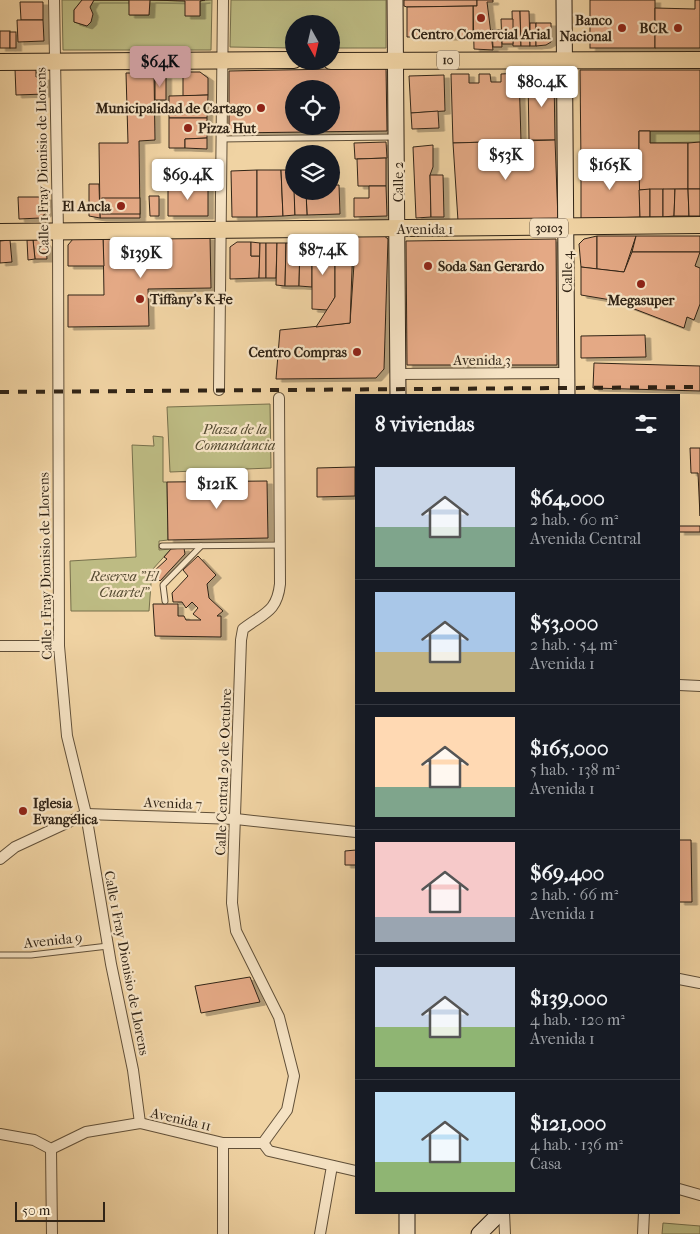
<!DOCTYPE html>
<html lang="es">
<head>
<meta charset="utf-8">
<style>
  body { margin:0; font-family:"IM FELL French Canon",serif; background:#20242c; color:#f1f3f6; height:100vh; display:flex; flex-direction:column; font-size:19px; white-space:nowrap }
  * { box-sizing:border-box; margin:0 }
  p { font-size:16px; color:#9ea1a6 }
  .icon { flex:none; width:28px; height:28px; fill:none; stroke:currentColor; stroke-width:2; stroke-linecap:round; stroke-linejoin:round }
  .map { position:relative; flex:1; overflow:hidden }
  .details { position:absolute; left:355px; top:394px; width:325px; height:820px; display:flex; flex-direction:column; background:#171b24; border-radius:0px; box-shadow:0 5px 20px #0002 }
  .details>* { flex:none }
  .needle { width:32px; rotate:172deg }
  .buttons { position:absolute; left:285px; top:15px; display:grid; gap:10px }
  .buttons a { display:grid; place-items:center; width:55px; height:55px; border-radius:50%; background:#171b24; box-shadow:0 5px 20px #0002; font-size:25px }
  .scale { position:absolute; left:15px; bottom:12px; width:90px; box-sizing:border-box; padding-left:5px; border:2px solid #312416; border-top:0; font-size:14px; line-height:18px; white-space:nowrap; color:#312416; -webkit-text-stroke:4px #f5e2c3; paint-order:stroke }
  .price { position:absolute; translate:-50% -42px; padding:0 11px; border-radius:5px; background:#fff; color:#222; font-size:16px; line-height:32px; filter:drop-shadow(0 1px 2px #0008) }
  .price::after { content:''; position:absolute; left:50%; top:30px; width:15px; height:11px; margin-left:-8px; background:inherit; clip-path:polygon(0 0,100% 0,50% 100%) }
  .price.on { background:#c59692; color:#111 }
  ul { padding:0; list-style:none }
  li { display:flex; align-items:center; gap:15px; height:125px; padding:0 20px }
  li+li { border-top:1px solid #363941 }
  li span { display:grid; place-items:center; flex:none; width:140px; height:100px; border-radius:0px; color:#555 }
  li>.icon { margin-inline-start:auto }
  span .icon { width:60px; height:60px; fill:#fffc; stroke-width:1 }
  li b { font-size:21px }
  h2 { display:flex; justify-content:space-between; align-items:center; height:60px; padding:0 20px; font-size:21px }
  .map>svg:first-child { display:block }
  .green { fill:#bdbb83; stroke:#77704c }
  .building { fill:#e4a985; stroke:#312416; fill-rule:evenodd; filter:url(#shadow) }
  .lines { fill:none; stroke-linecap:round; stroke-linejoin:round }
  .lane-casing { stroke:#615039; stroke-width:7 }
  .street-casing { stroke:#615039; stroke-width:12 }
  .secondary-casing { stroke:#312416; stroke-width:17 }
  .primary-casing { stroke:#312416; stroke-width:18 }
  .lane { stroke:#f5e2c3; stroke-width:5 }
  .street { stroke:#f5e2c3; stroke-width:10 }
  .secondary { stroke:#f5e2c3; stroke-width:15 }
  .primary { stroke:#f0d3a3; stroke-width:16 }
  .rail { stroke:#312416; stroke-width:4; stroke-dasharray:9 9; stroke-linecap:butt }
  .poi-dot { fill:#8f2418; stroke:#f5e2c3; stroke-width:2 }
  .labels { text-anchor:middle; stroke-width:4.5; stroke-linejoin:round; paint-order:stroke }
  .shield { fill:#f5e2c3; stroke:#6c5d4a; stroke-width:1 }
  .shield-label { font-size:12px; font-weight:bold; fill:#312416 }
  .poi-label { font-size:14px; font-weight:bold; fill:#312416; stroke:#f5e2c3; text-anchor:end }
  .street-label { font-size:14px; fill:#312416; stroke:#f5e2c3 }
  .park-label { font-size:14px; font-style:italic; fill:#544a31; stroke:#f5e2c3 }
</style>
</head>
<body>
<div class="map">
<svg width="700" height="1234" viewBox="0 0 700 1234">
  <defs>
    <filter id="shadow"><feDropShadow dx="5.5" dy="3" stdDeviation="0" flood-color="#0004"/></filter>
  </defs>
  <rect width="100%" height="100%" fill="#f0d3a3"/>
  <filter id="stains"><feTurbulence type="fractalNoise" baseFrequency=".004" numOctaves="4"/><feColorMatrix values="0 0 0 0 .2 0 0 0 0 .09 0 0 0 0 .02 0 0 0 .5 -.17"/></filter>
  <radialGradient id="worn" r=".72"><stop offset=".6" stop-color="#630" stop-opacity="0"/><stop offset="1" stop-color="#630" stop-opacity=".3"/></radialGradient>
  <g class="green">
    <path d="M62 0H82L74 10V22L87 26C95 19 90 15 90 7L94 0H129L130 15H149L150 0 185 1 200 16V1L212 0 211 50H63Z"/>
    <path d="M231 0H386V48H331V24H294V48L230 47Z"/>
    <path d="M650 131H700V142L650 143Z"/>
    <path d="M270 404 271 468 170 472 167 407Z"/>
    <path d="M153 436 163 437V482H167L168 540 159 541V550L171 549 152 570 149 611H71L70 561 136 557 132 445 154 446Z"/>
    <path d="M663 1223 700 1226V1234H662Z"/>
  </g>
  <g class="building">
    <path d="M82 0H205L200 1V16H185V1L150 0 149 15H129V0H94L90 7 93 14 91 22 87 26 74 22V10Z"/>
    <path d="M404 0H477V6L407 7 404 6Z"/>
    <path d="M477 0H493V2H487L493 50 474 49 473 6H477Z"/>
    <rect x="590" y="0" width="65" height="48"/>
    <path d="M695 0H700V48H655V8L695 9Z"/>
    <path d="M20 2H43V20H21Z"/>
    <path d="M473 6V37H407V7Z"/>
    <path d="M512 11H520L521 46H513Z"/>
    <path d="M520 11H529L530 46H521Z"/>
    <path d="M501 19H513V44H502Z"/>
    <path d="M17 20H43L44 41 18 42Z"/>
    <rect x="530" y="23" width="6" height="23"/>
    <path d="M536 23H551V42L546 45 536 46Z"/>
    <path d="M492 30H501L502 47H493Z"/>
    <rect x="0" y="31" width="10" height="17"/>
    <rect x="10" y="32" width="6" height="16"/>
    <path d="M36 68V77H45V94L16 95 15 69Z"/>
    <path d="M386 68 387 131 229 133V71ZM294 89H331V126H294Z"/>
    <path d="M580 70H700V131H639V164H581Z"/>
    <path d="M183 72H200L208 78V95L183 96Z"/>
    <path d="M126 73H154L155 140 139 141 140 218H100L99 143H128Z"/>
    <path d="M519 73 521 141 453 143 451 74H469V83H479V74H490L491 82H501V74Z"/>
    <path d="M444 75 445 111 411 113 409 76Z"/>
    <rect x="155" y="76" width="11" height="24"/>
    <path d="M554 76 555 140H529L528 77Z"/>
    <path d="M208 95 207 118H169V96Z"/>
    <path d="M438 111 439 128 412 129 411 113Z"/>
    <path d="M169 118H207V138L185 139V148H169Z"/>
    <path d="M639 131H650V143H688V189L639 190Z"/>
    <path d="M207 138V149L185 148V139Z"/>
    <path d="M555 140 558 220 458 221 453 143Z"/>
    <path d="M386 142 387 158 355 159 354 143Z"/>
    <path d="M700 142V189H688V143Z"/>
    <path d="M433 145V167L430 175 431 217 416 218 413 147Z"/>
    <path d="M386 158V186H358L357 159Z"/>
    <path d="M581 164H639L640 217 581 219Z"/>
    <path d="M257 170V217H232L231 171Z"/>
    <path d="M257 170H281L283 216 257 217Z"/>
    <path d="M281 170H294L295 215 283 216Z"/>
    <path d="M430 175H443L444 217H431Z"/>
    <path d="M89 184H99L100 218 89 216Z"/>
    <path d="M331 185H339L340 214 307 215 306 191H331Z"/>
    <path d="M208 186V216H168V187Z"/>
    <path d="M369 186H386L387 216 354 217V198H369Z"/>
    <path d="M650 189V217H640L639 190Z"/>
    <rect x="650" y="189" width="13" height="28"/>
    <path d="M663 189H675L674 216 663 217Z"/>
    <path d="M675 189H688L689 216H674Z"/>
    <path d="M688 189H700V216H689Z"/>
    <path d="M294 191H306L307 215H295Z"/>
    <path d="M149 196H159V216H150Z"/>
    <path d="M18 197H47L46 213 40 218 19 219Z"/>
    <rect x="102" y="198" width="38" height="16"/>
    <path d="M383 235 388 239 384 369 376 378 276 379 280 330 350 323 354 264 353 236Z"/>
    <path d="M597 236V269L581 267 579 244 584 239Z"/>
    <path d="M597 236H636L624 272 597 269Z"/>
    <path d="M636 236H700V252H632Z"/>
    <path d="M210 237 211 288 148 289 149 326 68 327V295H104L103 238Z"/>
    <path d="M103 238 104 266H68V245L73 239Z"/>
    <path d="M41 239 46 244 47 259H35L33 240Z"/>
    <path d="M556 239 557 365H407L406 241Z"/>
    <path d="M10 240 12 262 0 263V241Z"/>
    <path d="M27 240H33L35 259 28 260Z"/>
    <path d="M237 242H251V256H260L259 278 230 279V247Z"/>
    <path d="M251 242 260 243V256H251Z"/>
    <path d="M260 243H266V278H259Z"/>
    <path d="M266 243H277L276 278H266Z"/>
    <path d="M277 243H286L285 286 276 285Z"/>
    <path d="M286 243H300L299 286H285Z"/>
    <path d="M300 243H312V287L299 286Z"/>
    <path d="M312 243 335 244V297L328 310 312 309Z"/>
    <path d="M353 243 350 323 316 327 335 297V244Z"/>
    <path d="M632 252H700L695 266 700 268V304L694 320 687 317 684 328 611 300 581 295V267L624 272Z"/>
    <path d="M645 335 646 357 581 358V336Z"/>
    <path d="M594 363 700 366V391L593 388Z"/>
    <path d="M690 448H700V516L698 473H691Z"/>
    <path d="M355 467V496L317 497V468Z"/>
    <path d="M267 481 268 538 168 540 167 482Z"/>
    <rect x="679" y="526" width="21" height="6"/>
    <path d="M184 548 185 554 160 581 152 573 167 559 164 557 171 549Z"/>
    <path d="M198 556 216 575 207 584 209 598 223 611 217 616H221V637L155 636 153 604H178V616H184L186 620H201L193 614 198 608 192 602 186 608 182 602H173L172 593 188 576 183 570Z"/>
    <path d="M679 840H691L692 902H679Z"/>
    <path d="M356 850V865H345V851Z"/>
    <path d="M250 977 260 1002 201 1013 195 986Z"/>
  </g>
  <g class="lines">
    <g class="lane-casing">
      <g id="lane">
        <path d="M221 139 395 137"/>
        <path d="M162 546 280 545"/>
        <path d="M165 601 163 585 201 546"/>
        <path d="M0 955H31L108 946"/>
      </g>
    </g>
    <g class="street-casing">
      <g id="street">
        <path d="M54 0 58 232 59 646 67 736 86 814 111 964 133 1070 140 1123"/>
        <path d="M398 374 567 373"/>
        <path d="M219 390 223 0"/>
        <path d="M0 646H59"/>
        <path d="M679 685 700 686"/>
        <path d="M0 859 15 847 86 814 236 819 356 832"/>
        <path d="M679 979 700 983"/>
        <path d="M0 1134 34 1140 51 1149 86 1132 140 1123 223 1143H263L269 1151 356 1171"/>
        <path d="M263 1143 287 1110 294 1076 279 1017 236 931 232 903 241 640 243 629C264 613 277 612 280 584L279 398"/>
        <path d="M51 1149 52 1234"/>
        <path d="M679 1189 700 1195"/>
        <path d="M504 1212 505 1234"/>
        <path d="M223 1234V1143"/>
        <path d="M320 1234 332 1166"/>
        <path d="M643 1234 644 1212"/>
      </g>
    </g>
    <g class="secondary-casing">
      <g id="secondary">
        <path d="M395 0 398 395"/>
        <path d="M564 0 567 395"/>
        <path d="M407 1212V1234"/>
        <path d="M479 1234 501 1212"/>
      </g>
    </g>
    <g class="primary-casing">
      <g id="primary">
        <path d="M331 61 700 60"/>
        <path d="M0 62 294 60"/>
        <path d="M0 232 700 225"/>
      </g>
    </g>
    <use href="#lane" class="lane"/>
    <use href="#street" class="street"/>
    <use href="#secondary" class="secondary"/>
    <use href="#primary" class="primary"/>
    <path class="rail" d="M0 392 700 387"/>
  </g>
  <g class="poi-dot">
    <circle cx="481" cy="18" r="5"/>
    <circle cx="622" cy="28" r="5"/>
    <circle cx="678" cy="28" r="5"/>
    <circle cx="261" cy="108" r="5"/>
    <circle cx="188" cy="128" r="5"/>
    <circle cx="121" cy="206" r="5"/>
    <circle cx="428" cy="266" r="5"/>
    <circle cx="641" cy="284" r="5"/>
    <circle cx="140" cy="299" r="5"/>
    <circle cx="357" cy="352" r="5"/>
    <circle cx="23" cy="811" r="5"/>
  </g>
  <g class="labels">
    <g class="shield">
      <rect x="437" y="50.5" width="22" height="19" rx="4"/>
      <rect x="530" y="218.5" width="38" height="19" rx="4"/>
    </g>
    <g class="shield-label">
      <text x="448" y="64">10</text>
      <text x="549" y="232">30103</text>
    </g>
    <g class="poi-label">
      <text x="612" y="25">Banco<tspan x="612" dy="16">Nacional</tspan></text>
      <text x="668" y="33">BCR</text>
      <text x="481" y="39" text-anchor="middle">Centro Comercial Arial</text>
      <text x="251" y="113">Municipalidad de Cartago</text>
      <text x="198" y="133" text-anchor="start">Pizza Hut</text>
      <text x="111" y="211">El Ancla</text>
      <text x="438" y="271" text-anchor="start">Soda San Gerardo</text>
      <text x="150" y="304" text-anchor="start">Tiffany's K-Fe</text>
      <text x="641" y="305" text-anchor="middle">Megasuper</text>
      <text x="347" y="357">Centro Compras</text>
      <text x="33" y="808" text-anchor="start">Iglesia<tspan x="33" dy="16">Evangélica</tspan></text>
    </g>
    <g class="street-label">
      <text transform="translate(42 161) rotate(-91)" y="5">Calle 1 Fray Dionisio de Llorens</text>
      <text transform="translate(398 182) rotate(-90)" y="5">Calle 2</text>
      <text x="425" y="234">Avenida 1</text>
      <text transform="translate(567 272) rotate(-90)" y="5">Calle 4</text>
      <text x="482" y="365">Avenida 3</text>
      <text transform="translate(45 566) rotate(-91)" y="5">Calle 1 Fray Dionisio de Llorens</text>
      <text transform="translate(223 772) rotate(-88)" y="5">Calle Central 29 de Octubre</text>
      <text transform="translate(173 803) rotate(2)" y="5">Avenida 7</text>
      <text transform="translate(53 940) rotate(-6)" y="5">Avenida 9</text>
      <text transform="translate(127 963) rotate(79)" y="5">Calle 1 Fray Dionisio de Llorens</text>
      <text transform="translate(181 1119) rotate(13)" y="5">Avenida 11</text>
    </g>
    <g class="park-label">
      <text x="235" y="434">Plaza de la<tspan x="235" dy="16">Comandancia</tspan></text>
      <text x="124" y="581">Reserva "El<tspan x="124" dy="16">Cuartel"</tspan></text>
    </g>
  </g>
  <rect width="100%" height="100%" filter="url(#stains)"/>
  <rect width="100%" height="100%" fill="url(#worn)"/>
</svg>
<div class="buttons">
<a><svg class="needle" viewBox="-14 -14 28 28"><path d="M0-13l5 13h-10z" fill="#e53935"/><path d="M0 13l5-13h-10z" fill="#9ea1a6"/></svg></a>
<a><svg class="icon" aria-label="locate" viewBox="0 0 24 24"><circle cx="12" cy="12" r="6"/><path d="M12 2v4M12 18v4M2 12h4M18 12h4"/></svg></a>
<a><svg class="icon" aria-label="layers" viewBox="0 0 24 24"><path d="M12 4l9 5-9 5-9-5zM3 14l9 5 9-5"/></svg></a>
</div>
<div class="scale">50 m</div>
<b class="price on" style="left:160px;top:88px">$64K</b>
<b class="price" style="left:542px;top:108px">$80.4K</b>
<b class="price" style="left:506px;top:181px">$53K</b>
<b class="price" style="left:610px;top:191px">$165K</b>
<b class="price" style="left:188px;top:201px">$69.4K</b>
<b class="price" style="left:323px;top:276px">$87.4K</b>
<b class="price" style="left:141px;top:279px">$139K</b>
<b class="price" style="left:217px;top:510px">$121K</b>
<section class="details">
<h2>8 viviendas<svg class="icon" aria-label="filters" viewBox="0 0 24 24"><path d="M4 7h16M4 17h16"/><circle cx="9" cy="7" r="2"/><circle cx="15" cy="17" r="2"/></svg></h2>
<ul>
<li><span style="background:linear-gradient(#c9d6e8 60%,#7fa58c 0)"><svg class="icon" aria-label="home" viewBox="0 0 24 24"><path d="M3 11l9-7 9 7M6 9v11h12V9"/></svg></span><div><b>$64,000</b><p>2 hab. · 60 m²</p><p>Avenida Central</p></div></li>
<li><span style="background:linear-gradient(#a9c7e8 60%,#c2b280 0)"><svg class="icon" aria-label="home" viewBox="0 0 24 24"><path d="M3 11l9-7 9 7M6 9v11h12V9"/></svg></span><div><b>$53,000</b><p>2 hab. · 54 m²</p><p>Avenida 1</p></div></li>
<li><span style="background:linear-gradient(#ffd9b3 70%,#7fa58c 0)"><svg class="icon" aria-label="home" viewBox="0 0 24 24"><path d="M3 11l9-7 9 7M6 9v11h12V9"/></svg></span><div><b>$165,000</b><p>5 hab. · 138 m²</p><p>Avenida 1</p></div></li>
<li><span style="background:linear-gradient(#f6c9c9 75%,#9aa5b1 0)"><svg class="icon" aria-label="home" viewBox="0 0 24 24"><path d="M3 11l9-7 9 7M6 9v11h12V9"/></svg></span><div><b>$69,400</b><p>2 hab. · 66 m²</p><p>Avenida 1</p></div></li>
<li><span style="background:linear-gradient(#c9d6e8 60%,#8fb573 0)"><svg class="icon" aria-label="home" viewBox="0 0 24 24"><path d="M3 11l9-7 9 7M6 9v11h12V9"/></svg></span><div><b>$139,000</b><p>4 hab. · 120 m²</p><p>Avenida 1</p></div></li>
<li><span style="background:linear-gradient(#bfe0f5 70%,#8fb573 0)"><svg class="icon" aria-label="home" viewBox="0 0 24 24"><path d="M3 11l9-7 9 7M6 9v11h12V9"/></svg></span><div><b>$121,000</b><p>4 hab. · 136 m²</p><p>Casa</p></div></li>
</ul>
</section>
</div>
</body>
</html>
